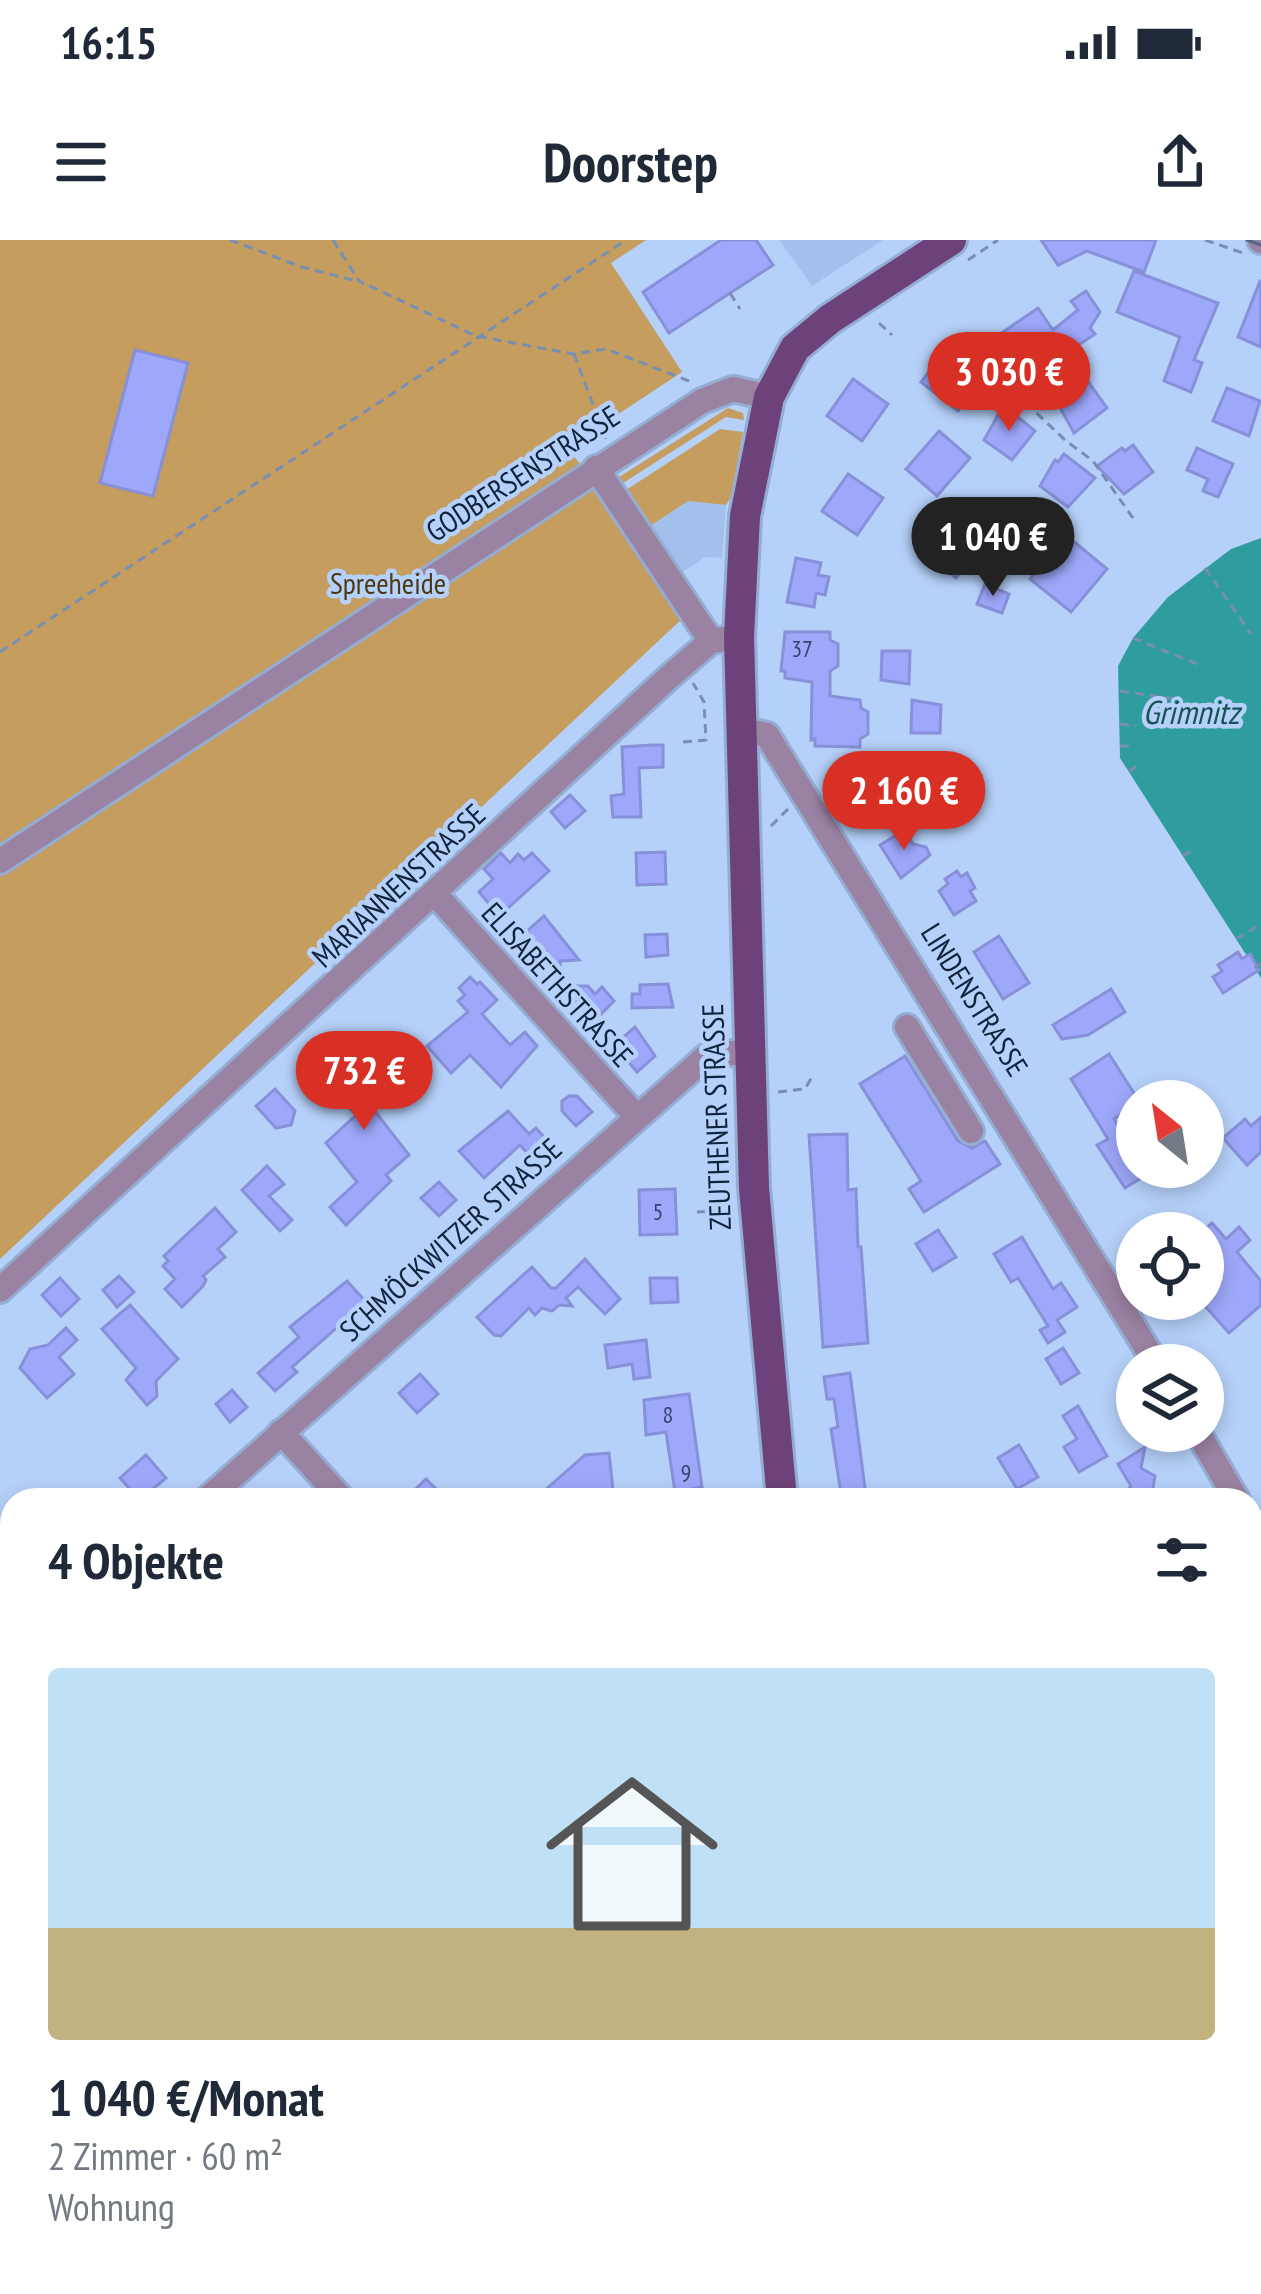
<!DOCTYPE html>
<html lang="de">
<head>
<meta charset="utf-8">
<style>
  body { margin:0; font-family:"PT Sans Narrow",sans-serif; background:#f2f2f3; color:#1f2937; height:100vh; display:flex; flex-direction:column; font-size:45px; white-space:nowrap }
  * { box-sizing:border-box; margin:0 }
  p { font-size:39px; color:#747a83 }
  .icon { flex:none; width:66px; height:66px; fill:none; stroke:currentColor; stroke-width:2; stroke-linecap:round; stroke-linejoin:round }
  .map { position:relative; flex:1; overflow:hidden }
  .side { position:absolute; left:0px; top:1248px; width:1263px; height:807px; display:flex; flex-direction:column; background:#fff; border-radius:36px 36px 0 0; box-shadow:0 6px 18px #0003 }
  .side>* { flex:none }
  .needle { width:78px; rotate:330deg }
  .buttons { position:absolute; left:1116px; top:840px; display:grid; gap:24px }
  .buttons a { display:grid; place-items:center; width:108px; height:108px; border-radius:50%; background:#fff; box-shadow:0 6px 18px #0003; font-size:60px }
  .price { position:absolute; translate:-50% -102px; padding:0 27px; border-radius:42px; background:#d93025; color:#fff; font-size:39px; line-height:78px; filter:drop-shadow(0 3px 6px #0008) }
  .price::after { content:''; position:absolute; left:50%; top:72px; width:36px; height:27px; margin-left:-18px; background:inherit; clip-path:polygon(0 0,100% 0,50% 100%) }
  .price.current { background:#222; color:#fff }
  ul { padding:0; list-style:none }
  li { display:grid; align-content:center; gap:24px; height:636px; padding:0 48px }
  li+li { border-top:3px solid #e0e1e3 }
  li span { display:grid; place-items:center; height:372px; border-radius:12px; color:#555 }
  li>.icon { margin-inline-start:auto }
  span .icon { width:216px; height:216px; fill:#fffc; stroke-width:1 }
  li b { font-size:51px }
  h2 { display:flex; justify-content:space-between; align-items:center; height:144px; padding:0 48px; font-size:51px }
  .status { display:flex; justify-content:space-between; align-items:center; height:84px; padding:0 60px; background:#fff; direction:ltr }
  .status svg { height:33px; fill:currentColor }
  header { display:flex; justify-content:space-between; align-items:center; height:156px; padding:0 48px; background:#fff; font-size:54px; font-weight:700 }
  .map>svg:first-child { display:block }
  .built { fill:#a3c0ec }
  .green { fill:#c59d5f }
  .water { fill:#2f9da0 }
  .building { fill:#9ea8fa; stroke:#8790d8; stroke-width:3 }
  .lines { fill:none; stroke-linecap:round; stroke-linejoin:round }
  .minor-casing { stroke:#94add3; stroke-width:30 }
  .major-casing { stroke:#94add3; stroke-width:36 }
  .path { stroke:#788fb2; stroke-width:3; stroke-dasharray:9 6; stroke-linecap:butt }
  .minor { stroke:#9a82a2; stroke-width:24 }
  .major { stroke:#6d427a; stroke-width:30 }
  .tram { stroke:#526786; stroke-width:3 }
  .labels { text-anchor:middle; stroke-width:9; stroke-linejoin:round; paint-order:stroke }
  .number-label { font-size:24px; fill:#34446b }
  .street-label { font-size:30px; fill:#11223b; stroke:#b5d0f9 }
  .park-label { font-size:30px; fill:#4d3813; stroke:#b5d0f9 }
  .water-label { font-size:33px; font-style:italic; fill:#185456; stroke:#b5d0f9 }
</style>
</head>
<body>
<div class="status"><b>16:15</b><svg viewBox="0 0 49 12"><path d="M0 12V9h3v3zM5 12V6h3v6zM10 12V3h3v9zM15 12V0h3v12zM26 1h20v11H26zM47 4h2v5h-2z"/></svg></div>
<header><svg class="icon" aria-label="menu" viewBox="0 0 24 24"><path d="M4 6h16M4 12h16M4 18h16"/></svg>Doorstep<svg class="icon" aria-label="share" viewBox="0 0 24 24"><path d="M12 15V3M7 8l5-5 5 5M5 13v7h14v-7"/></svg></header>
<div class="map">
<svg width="1261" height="2054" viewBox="0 0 1261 2054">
  <rect width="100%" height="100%" fill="#b5d0f9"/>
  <g class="built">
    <path d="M779 0H883L812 46Z"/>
    <path d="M688 261 726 265 722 318 705 317 677 336 647 288Z"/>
  </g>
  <g class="green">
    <path d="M0 0H646L611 23 682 132 567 208 612 263 685 376 0 1019Z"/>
    <path d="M728 168 743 173 744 180 726 177 620 245 616 239Z"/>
    <path d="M720 189 743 192 731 257 726 265 688 261 647 288 623 252Z"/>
  </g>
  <path class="water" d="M1261 298V738L1120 518 1118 426 1133 398 1168 357 1231 309Z"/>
  <g class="building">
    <path d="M721 0H756L773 25 669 93 643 52Z"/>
    <path d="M1041 0H1156L1144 32 1087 11 1058 25Z"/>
    <path d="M1134 31 1218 63 1194 120 1202 123 1191 152 1164 141 1180 97 1117 72Z"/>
    <path d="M1260 41H1261V107L1238 97Z"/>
    <path d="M1086 51 1100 72 1090 88 1095 94 1068 112 1071 116 1061 122 1078 146 1087 140 1107 168 1074 193 1057 162 1065 156 1048 131 1023 149 990 101 1038 68 1053 90 1078 70 1071 61Z"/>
    <path d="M951 104 989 133 958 171 921 142Z"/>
    <path d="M135 110 188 123 153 256 100 243Z"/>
    <path d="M853 139 888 164 862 201 827 176Z"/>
    <path d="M1227 148 1260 161 1249 196 1213 181Z"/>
    <path d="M1008 169 1035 191 1012 220 984 200 998 175 1001 177Z"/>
    <path d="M939 191 970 218 937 256 906 229Z"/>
    <path d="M1133 205 1153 232 1124 254 1097 226 1122 208 1125 211Z"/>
    <path d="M1197 208 1233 224 1218 257 1203 251 1208 239 1187 230Z"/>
    <path d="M1064 214 1095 238 1068 267 1040 246 1055 220 1058 222Z"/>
    <path d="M848 234 883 258 857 295 822 271Z"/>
    <path d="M955 272 987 297 956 338 924 313Z"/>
    <path d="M1066 295 1107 329 1071 372 1030 339Z"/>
    <path d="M796 318 821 323 818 335 829 337 825 355 816 353 814 367 787 362Z"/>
    <path d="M985 344 1009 354 1002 373 977 364Z"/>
    <path d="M785 392H830V400L838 404V426L830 431V456L860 460 861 468 868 472V494L860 499V507L815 506V499L811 500 812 442 785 438V431H781Z"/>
    <path d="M882 411H910L909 444 881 440Z"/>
    <path d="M912 460 941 465 940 493H911Z"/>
    <path d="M652 505H663V527L639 528 641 577H613L611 556 624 554 622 507Z"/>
    <path d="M853 533 859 541 873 533 881 546 876 550 884 562 862 576 841 540Z"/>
    <path d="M570 555 585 571 565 588 551 572Z"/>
    <path d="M905 590 913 604 926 607 930 615 901 638 880 605Z"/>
    <path d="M665 612 666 644 637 645 636 613Z"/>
    <path d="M501 613 510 623 518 614 524 620 532 613 549 631 499 676 479 652 493 639 484 629Z"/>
    <path d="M957 631 961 637 967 633 975 648 970 651 976 661 954 675 939 651 948 644 945 639Z"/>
    <path d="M544 676 579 720 560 721 561 746H588L595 754 602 747 614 761 601 774 598 772 590 779 518 699Z"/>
    <path d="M667 694 668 715 646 717 645 695Z"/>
    <path d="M999 696 1029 743 1003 759 974 712Z"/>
    <path d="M1238 712 1242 719 1250 714 1259 730 1223 753 1213 737 1222 731 1218 725Z"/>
    <path d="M470 737 477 744 480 742 497 760 482 774 510 805 525 792 537 806 501 847 470 815 451 833 427 806 468 772 458 761 465 755 459 748Z"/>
    <path d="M668 744 673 767 632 768V754H640V745Z"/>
    <path d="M1111 749 1125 772 1088 795 1062 799 1053 785Z"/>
    <path d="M635 787 655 816 637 832 620 812 624 807 619 801Z"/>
    <path d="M410 802 421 815 367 861 409 915 386 935 391 941 346 985 330 967 357 942 326 903 356 875 335 851 327 859 309 839 331 819 357 849Z"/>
    <path d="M1109 814 1139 861 1114 879 1137 916V927H1159L1125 948 1097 905 1108 899 1071 839Z"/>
    <path d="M905 816 958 901 972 908 985 901 1000 924 924 972 909 949 921 941 860 844Z"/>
    <path d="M275 849 295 871 291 885 276 888 256 866Z"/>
    <path d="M569 856H577L592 872 576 886 562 871V861Z"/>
    <path d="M508 871 529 894 536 888 553 907 535 922 520 905 484 938 459 911Z"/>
    <path d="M1261 877V912L1247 925 1223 898 1245 879 1251 886Z"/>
    <path d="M847 894 848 950 856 949 858 1007H861L868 1103 823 1107 809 895Z"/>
    <path d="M267 926 284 944 269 956 292 980 280 991 242 950Z"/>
    <path d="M439 942 456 960 439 976 421 958Z"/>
    <path d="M675 949 677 994 640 995 639 950Z"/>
    <path d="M215 968 236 992 218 1009 225 1017 203 1036 206 1040 203 1046 182 1067 165 1049 175 1039 163 1026 168 1021 164 1016Z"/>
    <path d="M1212 983 1226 999 1239 987 1250 1000 1237 1012 1261 1041V1065L1229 1093 1205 1066 1214 1057 1203 1044V991Z"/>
    <path d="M938 990 956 1017 933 1031 916 1004Z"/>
    <path d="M1022 997 1053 1049 1061 1043 1077 1067 1057 1080 1065 1092 1048 1103 1040 1090 1048 1086 1018 1038 1011 1042 994 1014Z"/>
    <path d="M585 1019 620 1059 605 1074 578 1047 566 1058 572 1066 559 1065 552 1071 542 1068 535 1075 529 1068 501 1096 494 1095 477 1077 532 1027 551 1048H556Z"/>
    <path d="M119 1036 134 1052 117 1067 103 1050Z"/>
    <path d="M60 1038 79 1059 61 1076 42 1055Z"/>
    <path d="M650 1038H677L678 1062 651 1063Z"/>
    <path d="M347 1041 366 1062 292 1127 297 1132 275 1151 258 1133 299 1097 290 1087Z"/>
    <path d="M130 1065 178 1119 156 1141 157 1156 147 1165 126 1140 136 1128 102 1089Z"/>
    <path d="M66 1088 77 1100 59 1117 74 1134 47 1158 20 1128 30 1109 48 1105Z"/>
    <path d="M646 1100 650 1137 634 1139 632 1124 608 1128 605 1105Z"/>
    <path d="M1063 1108 1079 1133 1061 1144 1046 1119Z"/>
    <path d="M850 1133 866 1256 842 1260 831 1189 838 1187 834 1159H827L824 1137Z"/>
    <path d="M420 1134 438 1154 417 1173 399 1153Z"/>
    <path d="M232 1150 247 1167 230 1182 216 1164Z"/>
    <path d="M689 1154 702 1247 675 1252 666 1192 646 1195 644 1160Z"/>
    <path d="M1078 1166 1107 1216 1079 1232 1064 1207 1077 1199 1063 1176Z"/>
    <path d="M1019 1205 1038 1237 1017 1249 998 1218Z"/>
    <path d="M1145 1207 1141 1228 1155 1236 1151 1260H1139L1127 1251 1131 1246 1118 1224Z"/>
    <path d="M609 1213 614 1259 534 1260 585 1215Z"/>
    <path d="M146 1215 166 1238 140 1260 120 1238Z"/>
    <path d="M426 1239 447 1260H404Z"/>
  </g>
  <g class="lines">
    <g class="minor-casing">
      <g id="minor">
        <path d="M1260 0 1261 1"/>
        <path d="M596 228 711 401"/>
        <path d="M743 490 767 495 1157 1125"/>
        <path d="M0 621 702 161 733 149 769 157"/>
        <path d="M435 654 636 876"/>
        <path d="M907 787 971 891"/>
        <path d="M0 1050 668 438 711 401 739 397"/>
        <path d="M1197 1191 1237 1260"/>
        <path d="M281 1192 343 1260"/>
        <path d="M206 1260 707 816 750 811"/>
        <path d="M1251 1284 1261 1302"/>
        <path d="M0 1326 12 1339"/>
        <path d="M0 1444 12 1434"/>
        <path d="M1251 1612 1261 1606"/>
        <path d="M0 1901 12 1909"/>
        <path d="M209 2043 225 2054"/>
        <path d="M1237 2043V2045"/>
        <path d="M452 2054 457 2043"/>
      </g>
    </g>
    <g class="major-casing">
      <g id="major">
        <path d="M782 1260 754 948 739 397 745 276 769 157 795 108 830 79 951 0"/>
        <path d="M883 2043 886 2054"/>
      </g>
    </g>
    <g class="path">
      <path d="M230 0 302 27 357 41"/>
      <path d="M333 0 359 41 476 96 574 114 606 109 689 141"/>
      <path d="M1205 0 1243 13"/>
      <path d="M968 20 998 0"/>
      <path d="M730 53 740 69"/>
      <path d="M879 83 892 95"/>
      <path d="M574 114 606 199"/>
      <path d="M1004 142 1065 200 1093 221 1133 278"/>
      <path d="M1205 328 1251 394"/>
      <path d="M1133 398 1197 424"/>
      <path d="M0 412 626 0"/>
      <path d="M1120 451 1176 459"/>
      <path d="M1120 484 1136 486"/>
      <path d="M683 502 706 500 704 462 693 443"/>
      <path d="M1120 506H1129"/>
      <path d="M1129 532 1138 525"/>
      <path d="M771 586 789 568"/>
      <path d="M1183 616 1194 609"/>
      <path d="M1236 699 1258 686"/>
      <path d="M1255 728 1261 724"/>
      <path d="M778 852 805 849 813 835"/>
      <path d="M697 972 721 971"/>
    </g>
    <use href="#minor" class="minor"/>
    <use href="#major" class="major"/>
    <path class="tram" d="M1247 0 1261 5"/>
  </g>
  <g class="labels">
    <g class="number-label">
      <text x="802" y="417">37</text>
      <text x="658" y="980">5</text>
      <text x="668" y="1183">8</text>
      <text x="686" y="1241">9</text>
    </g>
    <g class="street-label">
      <text transform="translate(523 234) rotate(-33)" y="10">GODBERSENSTRASSE</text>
      <text transform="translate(399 646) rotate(-43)" y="10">MARIANNENSTRASSE</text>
      <text transform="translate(557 745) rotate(48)" y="10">ELISABETHSTRASSE</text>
      <text transform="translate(974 760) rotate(58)" y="10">LINDENSTRASSE</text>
      <text transform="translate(717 877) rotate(-92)" y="10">ZEUTHENER STRASSE</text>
      <text transform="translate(451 1000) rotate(-42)" y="10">SCHMÖCKWITZER STRASSE</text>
    </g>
    <g class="park-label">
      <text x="388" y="354">Spreeheide</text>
    </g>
    <g class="water-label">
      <text x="1191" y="484">Grimnitz</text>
    </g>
  </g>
</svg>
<div class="buttons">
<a><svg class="needle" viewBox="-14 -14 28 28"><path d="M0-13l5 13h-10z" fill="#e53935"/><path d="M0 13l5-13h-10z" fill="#747a83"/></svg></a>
<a><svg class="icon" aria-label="locate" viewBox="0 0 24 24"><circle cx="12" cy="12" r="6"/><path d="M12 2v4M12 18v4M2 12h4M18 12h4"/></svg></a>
<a><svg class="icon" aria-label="layers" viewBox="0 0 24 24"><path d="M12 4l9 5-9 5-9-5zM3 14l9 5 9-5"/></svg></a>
</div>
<b class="price" style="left:1009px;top:194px">3 030 €</b>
<b class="price current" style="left:993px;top:359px">1 040 €</b>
<b class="price" style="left:904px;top:613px">2 160 €</b>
<b class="price" style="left:364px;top:893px">732 €</b>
<section class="side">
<h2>4 Objekte<svg class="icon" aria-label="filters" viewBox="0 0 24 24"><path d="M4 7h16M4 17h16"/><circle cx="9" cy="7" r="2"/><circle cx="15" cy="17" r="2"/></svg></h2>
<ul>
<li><span style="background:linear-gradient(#bfe0f5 70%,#c2b280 0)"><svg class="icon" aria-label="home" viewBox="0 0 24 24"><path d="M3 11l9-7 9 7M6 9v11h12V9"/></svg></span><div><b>1 040 €/Monat</b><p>2 Zimmer · 60 m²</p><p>Wohnung</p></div></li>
</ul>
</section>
</div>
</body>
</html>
